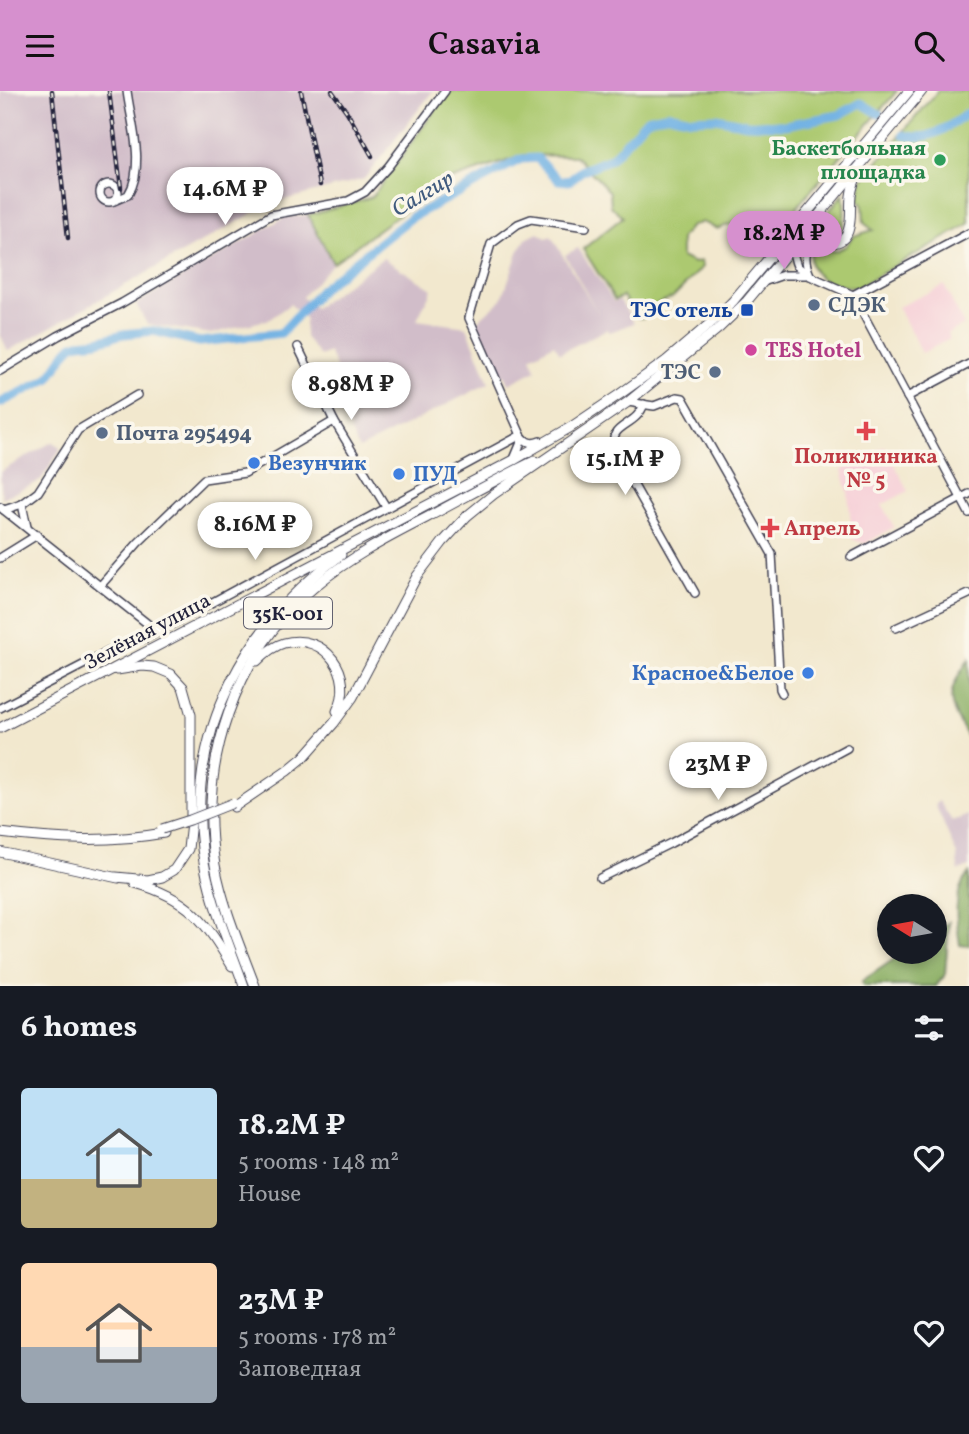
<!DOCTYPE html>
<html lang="en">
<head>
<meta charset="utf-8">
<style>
  body { margin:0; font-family:Vollkorn,serif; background:#242831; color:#f1f3f6; height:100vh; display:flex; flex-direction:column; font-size:26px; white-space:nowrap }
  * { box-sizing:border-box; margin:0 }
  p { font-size:23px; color:#9ea1a6 }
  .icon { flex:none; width:38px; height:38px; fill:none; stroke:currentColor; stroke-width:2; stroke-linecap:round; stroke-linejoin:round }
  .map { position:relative; height:895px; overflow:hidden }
  .panel { display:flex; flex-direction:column; background:#171b24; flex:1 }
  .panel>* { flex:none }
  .needle { width:46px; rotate:281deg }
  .tools { position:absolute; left:877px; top:803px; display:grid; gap:14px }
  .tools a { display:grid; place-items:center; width:70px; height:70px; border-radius:50%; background:#171b24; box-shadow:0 4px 10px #0003; font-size:35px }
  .price { position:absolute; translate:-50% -60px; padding:0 16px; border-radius:24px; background:#fff; color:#222; font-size:23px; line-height:46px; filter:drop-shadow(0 2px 4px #0008) }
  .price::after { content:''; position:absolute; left:50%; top:42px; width:21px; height:16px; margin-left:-10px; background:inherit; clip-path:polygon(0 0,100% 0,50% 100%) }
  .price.current { background:#d690ce; color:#111 }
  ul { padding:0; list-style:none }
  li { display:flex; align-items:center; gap:21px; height:175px; padding:0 21px }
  li span { display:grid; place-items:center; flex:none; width:196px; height:140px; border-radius:7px; color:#555 }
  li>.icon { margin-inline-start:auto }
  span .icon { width:84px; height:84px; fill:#fffc; stroke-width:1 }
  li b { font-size:30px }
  h2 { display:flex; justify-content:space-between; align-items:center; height:84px; padding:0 21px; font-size:30px }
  header { display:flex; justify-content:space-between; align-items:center; height:91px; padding:0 21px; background:#d690ce; color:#111; font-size:32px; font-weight:600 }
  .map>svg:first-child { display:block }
  .built { fill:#f6cfd7 }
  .industrial { fill:#d1bdc9 }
  .green { fill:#acc970; stroke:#677656; stroke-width:2 }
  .forest { fill:#89ad62; stroke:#56684e; stroke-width:2 }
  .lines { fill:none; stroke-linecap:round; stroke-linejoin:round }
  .river { stroke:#6eb0e3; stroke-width:9 }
  .minor-casing { stroke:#414051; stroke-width:10 }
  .major-casing { stroke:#414051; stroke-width:11 }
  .minor { stroke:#fff; stroke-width:7 }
  .major { stroke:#fff; stroke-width:9 }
  .rail-casing { stroke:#22223b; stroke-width:4.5 }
  .rail { stroke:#fbf7ec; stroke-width:2; stroke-dasharray:5; stroke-linecap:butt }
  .major-bridge-casing { stroke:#414051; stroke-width:11; stroke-linecap:butt }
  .major-bridge { stroke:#fff; stroke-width:9 }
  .leisure-dot { fill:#2e9e5b; stroke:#fbf7ec; stroke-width:2.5 }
  .service-dot { fill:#5c6f8a; stroke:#fbf7ec; stroke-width:2.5 }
  .transit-dot { fill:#1a4fb4; stroke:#fbf7ec; stroke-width:2.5 }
  .hotel-dot { fill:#d1479c; stroke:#fbf7ec; stroke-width:2.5 }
  .health-dot { fill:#e0444e; stroke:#fbf7ec; stroke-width:2.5 }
  .shop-dot { fill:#3f7fe0; stroke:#fbf7ec; stroke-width:2.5 }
  .labels { text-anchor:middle; stroke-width:7; stroke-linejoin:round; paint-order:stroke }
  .shield { fill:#fbf7ec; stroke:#636270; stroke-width:2 }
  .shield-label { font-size:19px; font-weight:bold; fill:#22223b }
  .leisure-label { font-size:21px; font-weight:bold; fill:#27864d; stroke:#fbf7ec; text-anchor:end }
  .service-label { font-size:21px; font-weight:bold; fill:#4e5e75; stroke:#fbf7ec; text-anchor:start }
  .transit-label { font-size:21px; font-weight:bold; fill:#164399; stroke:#fbf7ec; text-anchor:end }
  .hotel-label { font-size:21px; font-weight:bold; fill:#b23c85; stroke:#fbf7ec; text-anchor:start }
  .health-label { font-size:21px; font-weight:bold; fill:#be3a42; stroke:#fbf7ec }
  .shop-label { font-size:21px; font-weight:bold; fill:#366cbe; stroke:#fbf7ec; text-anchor:start }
  .street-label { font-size:21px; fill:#22223b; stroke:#fbf7ec }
  .water-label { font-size:23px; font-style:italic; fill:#405b7e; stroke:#fbf7ec }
</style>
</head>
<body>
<header><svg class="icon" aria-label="menu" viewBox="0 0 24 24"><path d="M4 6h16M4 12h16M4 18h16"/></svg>Casavia<svg class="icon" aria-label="search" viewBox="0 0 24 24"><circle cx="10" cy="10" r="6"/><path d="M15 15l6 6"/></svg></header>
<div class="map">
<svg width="969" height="895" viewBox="0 0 969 895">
  <rect width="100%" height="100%" fill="#fbf7ec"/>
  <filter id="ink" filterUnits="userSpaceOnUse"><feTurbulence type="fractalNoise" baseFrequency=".0143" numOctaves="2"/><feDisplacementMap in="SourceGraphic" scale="14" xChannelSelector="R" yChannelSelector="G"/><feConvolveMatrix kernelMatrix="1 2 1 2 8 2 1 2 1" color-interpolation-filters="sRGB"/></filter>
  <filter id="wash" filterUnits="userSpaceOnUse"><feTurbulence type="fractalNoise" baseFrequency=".00686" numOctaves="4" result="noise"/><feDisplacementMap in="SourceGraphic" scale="28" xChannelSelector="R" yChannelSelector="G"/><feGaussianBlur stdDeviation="1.57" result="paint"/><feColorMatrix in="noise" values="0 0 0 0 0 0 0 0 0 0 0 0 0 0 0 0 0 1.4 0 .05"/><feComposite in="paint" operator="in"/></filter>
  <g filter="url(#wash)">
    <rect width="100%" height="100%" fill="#f2e8ce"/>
    <g class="built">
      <path d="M944 194 964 234 948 242 950 248 922 262 898 216Z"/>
      <path d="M885 355 908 400 882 414 894 436 865 453 852 448 848 401 842 379Z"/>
    </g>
    <g class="industrial">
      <path d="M0 0H433L364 88 269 113 8 260 0 243Z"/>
      <path d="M308 124 333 172 302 206 315 217 383 167 432 198 417 229 467 236 489 292 359 358 344 326 352 312 329 261 320 265 305 246V227L290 213 270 228 211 243 147 233 136 213 285 126Z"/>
      <path d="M538 142 546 147 551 145 599 224 565 164 578 157 614 211 620 209 634 232 610 241 607 238 560 262 554 253 531 266 536 279 509 293 505 284H500L476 231 502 208 518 161 526 148Z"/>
      <path d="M52 351 61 358 40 390 2 407 0 381Z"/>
      <path d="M939 710 952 730 969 724V776L958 780 957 764 935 713Z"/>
    </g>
    <g class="green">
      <path d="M449 0H897L776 140 736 131 717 138 702 131 691 135 681 147V166L694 172 701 170 702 177 673 206 658 212 642 227 637 226 623 205 615 209 583 158 623 126 611 115 610 101 576 65 525 64 443 91 333 172 308 124 372 106Z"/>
      <path d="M938 0H969V133L856 197C831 194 802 186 812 155L828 160H835L846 155 853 145 873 139 864 132 863 115 858 108 862 89Z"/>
      <path d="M843 103C845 118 847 135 835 146L821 145 818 133Z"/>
    </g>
    <g class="forest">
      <path d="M969 568V648C947 610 944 606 969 568Z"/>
      <path d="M969 782V855L960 854C956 830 952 802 969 782Z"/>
      <path d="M949 831 945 884 936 895H863L862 890 905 861H934L935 841Z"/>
    </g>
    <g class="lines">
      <g class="river">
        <path d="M904 44C928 52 951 35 969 21"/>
        <path d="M0 312 48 288 67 260 73 254 79 252 98 250 123 243 154 240 200 251 281 242 325 195 412 126 521 68 537 67 559 89 569 90 583 79 611 68 647 28 669 23 691 28 716 27 747 33 785 34 839 24 861 12 879 23"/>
      </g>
    </g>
  </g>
  <g filter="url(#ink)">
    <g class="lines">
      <g class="minor-casing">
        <g id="minor">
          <circle cx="109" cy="102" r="9"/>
          <path d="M114 110 128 104C146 75 131 32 127 0"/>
          <path d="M802 133C793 146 791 161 797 175L810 185 853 204"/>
          <path d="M810 184C804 170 804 159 814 147"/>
          <path d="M763 191 783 184H806"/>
          <path d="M853 204 969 422"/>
          <path d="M853 204 969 142"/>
          <path d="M298 256 334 330 386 416"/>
          <path d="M0 280 58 245 122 212 271 124 348 110 365 101 388 76 445 0"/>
          <path d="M907 306 969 273"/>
          <path d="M628 311 654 315 677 306 683 307 772 463 780 598 782 602"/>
          <path d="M644 313C636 338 606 331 615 361L695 502"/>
          <path d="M540 350C531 354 526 351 521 344L469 227 491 153 518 133 531 128 586 136"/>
          <path d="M22 413 27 436"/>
          <path d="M0 416 158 541"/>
          <path d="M4 419 22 413 38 401 78 339 137 304"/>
          <path d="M851 466 969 403"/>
          <path d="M0 467 37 444"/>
          <path d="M101 494 138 452 204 388 245 382 334 330"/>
          <path d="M896 537 969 503"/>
          <path d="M0 617 108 561 148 546 521 344 522 349 514 368"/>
          <path d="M600 787 671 752 847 657"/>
        </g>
      </g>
      <g class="major-casing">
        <g id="major">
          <path d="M806 140C813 147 821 152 831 152 856 151 849 120 851 105 852 97 854 90 858 83"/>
          <path d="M257 570C265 562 273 555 284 552 325 541 356 584 337 620"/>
          <path d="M0 637 514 369 571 336 620 303 666 270 713 230 733 210 909 0"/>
          <path d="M234 716 287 680 304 666 334 632 353 606 417 485 443 451 467 425 494 403 628 311 719 237 747 210 793 155 922 0"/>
          <path d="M0 742C56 749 108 752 164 742"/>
          <path d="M0 761 118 787"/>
          <path d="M116 786 148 789 162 786 174 779 188 758 191 731V624L183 596 171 583 154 576 142 575 117 579"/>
          <path d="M135 792C189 807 205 830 232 875"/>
          <path d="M244 895C228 850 208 805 202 758 187 639 247 531 341 464"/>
          <path d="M255 895C240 855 223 816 215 774 198 673 235 563 313 497 347 468 387 447 426 427 462 408 497 388 534 370"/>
        </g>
      </g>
      <use href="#minor" class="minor"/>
      <use href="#major" class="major"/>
      <g class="rail-casing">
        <g id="rail">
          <path d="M52 0 68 147"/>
          <path d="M109 0 121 97"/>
          <path d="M301 0 320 94"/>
          <path d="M332 0 347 21 372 65"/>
        </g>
      </g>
      <use href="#rail" class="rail"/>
      <g class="major-bridge-casing">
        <path id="major-bridge" d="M162 738 190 729 233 712"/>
      </g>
      <use href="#major-bridge" class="major-bridge"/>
    </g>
  </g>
  <circle class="leisure-dot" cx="940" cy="69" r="7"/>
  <g class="service-dot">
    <circle cx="814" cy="214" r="7"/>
    <circle cx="715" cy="281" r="7"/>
    <circle cx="102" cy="342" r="7"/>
  </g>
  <rect class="transit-dot" x="740" y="212" width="14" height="14" rx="3.5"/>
  <circle class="hotel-dot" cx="751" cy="259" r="7"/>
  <g class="health-dot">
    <path d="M862.5 329.5h7v7h7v7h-7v7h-7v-7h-7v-7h7z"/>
    <path d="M766.5 426.5h7v7h7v7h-7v7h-7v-7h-7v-7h7z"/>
  </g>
  <g class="shop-dot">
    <circle cx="254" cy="372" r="7"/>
    <circle cx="399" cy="383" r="7"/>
    <circle cx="808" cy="582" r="7"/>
  </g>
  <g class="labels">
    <rect class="shield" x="244" y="506.5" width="88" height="31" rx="5"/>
    <g class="shield-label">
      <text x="288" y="529">35К-001</text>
    </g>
    <g class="leisure-label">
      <text x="926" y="64">Баскетбольная<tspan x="926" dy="24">площадка</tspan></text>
    </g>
    <g class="service-label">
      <text x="828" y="221">СДЭК</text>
      <text x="701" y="288" text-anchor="end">ТЭС</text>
      <text x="116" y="349">Почта 295494</text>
    </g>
    <g class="transit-label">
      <text x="733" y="226">ТЭС отель</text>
    </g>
    <g class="hotel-label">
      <text x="765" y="266">TES Hotel</text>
    </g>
    <g class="health-label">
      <text x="866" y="372">Поликлиника<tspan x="866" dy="24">№ 5</tspan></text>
      <text x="784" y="444" text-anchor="start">Апрель</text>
    </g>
    <g class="shop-label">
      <text x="268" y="379">Везунчик</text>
      <text x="413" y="390">ПУД</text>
      <text x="794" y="589" text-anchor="end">Красное&amp;Белое</text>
    </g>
    <g class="street-label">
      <text transform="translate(147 540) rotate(-28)" y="7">Зелёная улица</text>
    </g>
    <g class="water-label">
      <text transform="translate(422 102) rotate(-31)" y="8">Салгир</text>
    </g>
  </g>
</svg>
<div class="tools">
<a><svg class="needle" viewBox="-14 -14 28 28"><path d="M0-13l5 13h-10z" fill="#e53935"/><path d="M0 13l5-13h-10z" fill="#9ea1a6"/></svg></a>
</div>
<b class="price" style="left:225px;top:136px">14.6M ₽</b>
<b class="price current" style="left:784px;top:180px">18.2M ₽</b>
<b class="price" style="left:351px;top:331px">8.98M ₽</b>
<b class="price" style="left:625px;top:406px">15.1M ₽</b>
<b class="price" style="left:255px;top:471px">8.16M ₽</b>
<b class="price" style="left:718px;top:711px">23M ₽</b>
</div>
<section class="panel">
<h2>6 homes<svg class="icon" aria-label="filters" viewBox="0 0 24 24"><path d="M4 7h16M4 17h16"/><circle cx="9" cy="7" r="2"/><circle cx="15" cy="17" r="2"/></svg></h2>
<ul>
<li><span style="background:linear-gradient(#bfe0f5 65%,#c2b280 0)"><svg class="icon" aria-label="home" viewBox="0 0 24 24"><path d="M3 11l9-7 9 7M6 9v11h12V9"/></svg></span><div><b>18.2M ₽</b><p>5 rooms · 148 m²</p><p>House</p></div><svg class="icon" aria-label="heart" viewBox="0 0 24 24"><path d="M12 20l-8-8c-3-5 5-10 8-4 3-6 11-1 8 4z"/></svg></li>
<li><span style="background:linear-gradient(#ffd9b3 60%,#9aa5b1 0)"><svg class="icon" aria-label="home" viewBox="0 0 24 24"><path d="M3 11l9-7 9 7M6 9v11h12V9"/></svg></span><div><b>23M ₽</b><p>5 rooms · 178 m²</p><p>Заповедная</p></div><svg class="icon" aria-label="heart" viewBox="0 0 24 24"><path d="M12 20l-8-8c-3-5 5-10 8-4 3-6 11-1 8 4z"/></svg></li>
</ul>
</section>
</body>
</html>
